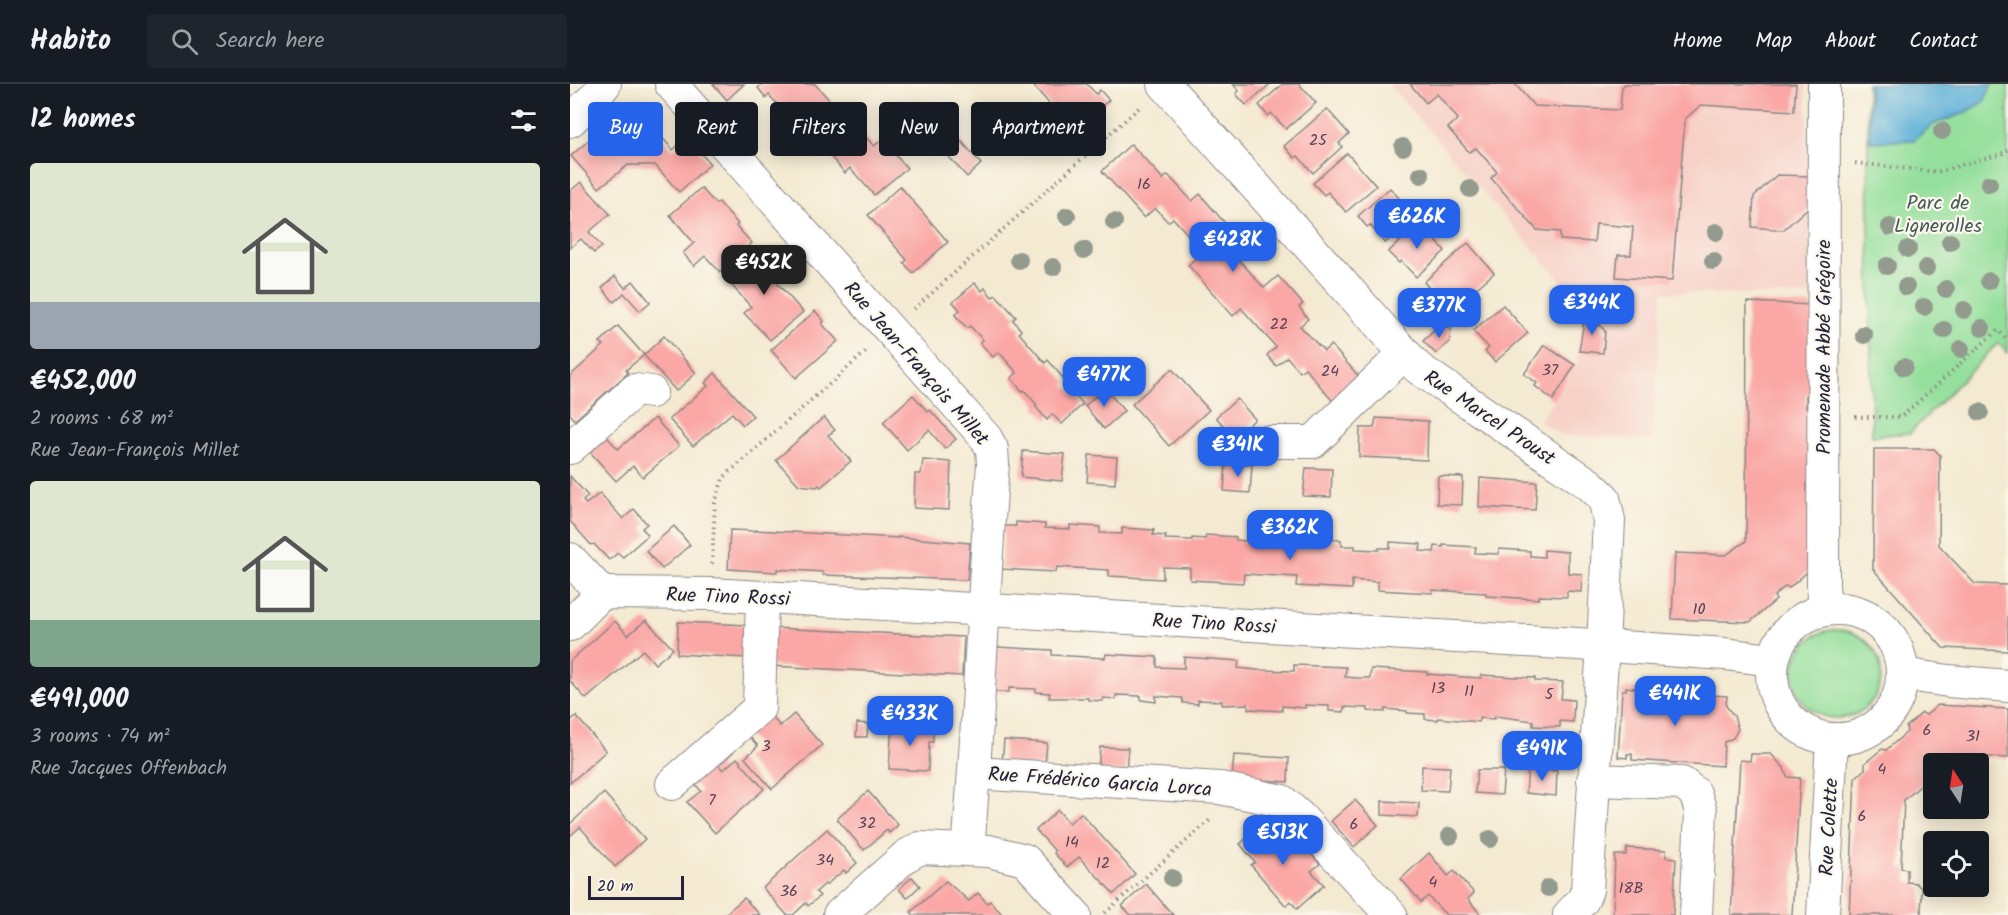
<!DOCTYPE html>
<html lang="en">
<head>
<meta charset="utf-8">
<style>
  body { margin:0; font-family:Kalam,sans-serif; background:#20242c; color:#f1f3f6; height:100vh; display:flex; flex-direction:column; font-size:22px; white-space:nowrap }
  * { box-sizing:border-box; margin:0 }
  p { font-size:20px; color:#9ea1a6 }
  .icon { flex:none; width:33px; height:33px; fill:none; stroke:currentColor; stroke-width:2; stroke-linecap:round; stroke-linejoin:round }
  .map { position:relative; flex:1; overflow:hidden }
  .side { display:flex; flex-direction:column; background:#171b24; width:570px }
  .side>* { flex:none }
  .guide { position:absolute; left:18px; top:18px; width:570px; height:54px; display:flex; gap:12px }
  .needle { width:39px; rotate:348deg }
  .controls { position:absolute; left:1353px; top:669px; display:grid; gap:12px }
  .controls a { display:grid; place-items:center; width:66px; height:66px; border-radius:6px; background:#171b24; box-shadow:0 3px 15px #0003; font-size:30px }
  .scale { position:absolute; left:18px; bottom:15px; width:96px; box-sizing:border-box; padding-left:6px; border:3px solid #22223b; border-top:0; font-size:16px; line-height:21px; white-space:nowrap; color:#22223b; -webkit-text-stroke:4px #fbf7ec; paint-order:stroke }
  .price { position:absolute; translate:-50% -51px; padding:0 14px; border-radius:12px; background:#2563eb; color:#fff; font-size:20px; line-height:39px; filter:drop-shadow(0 2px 3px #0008) }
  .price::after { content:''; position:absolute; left:50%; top:36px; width:18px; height:14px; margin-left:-9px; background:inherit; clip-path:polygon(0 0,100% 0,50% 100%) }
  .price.on { background:#222; color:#fff }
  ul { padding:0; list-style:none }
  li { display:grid; align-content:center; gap:12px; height:318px; padding:0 30px }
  li span { display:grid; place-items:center; height:186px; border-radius:6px; color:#555 }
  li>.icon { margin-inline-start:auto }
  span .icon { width:108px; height:108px; fill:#fffc; stroke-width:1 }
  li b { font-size:26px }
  h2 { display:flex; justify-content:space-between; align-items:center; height:72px; padding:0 30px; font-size:26px }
  .chip { padding:0 21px; border-radius:6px; background:#171b24; box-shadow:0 3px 15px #0003; font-size:21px; line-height:54px }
  .chip.on { background:#2563eb; color:#fff }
  header { display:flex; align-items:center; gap:36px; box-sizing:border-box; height:84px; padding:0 30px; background:#171b24; border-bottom:2px solid #363941 }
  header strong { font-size:28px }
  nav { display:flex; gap:33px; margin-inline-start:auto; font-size:21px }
  .search { width:420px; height:54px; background:#20242c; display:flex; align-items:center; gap:15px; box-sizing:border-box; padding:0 21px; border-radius:6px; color:#9ea1a6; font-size:22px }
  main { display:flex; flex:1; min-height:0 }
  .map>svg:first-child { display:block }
  .built { fill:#f7d1c8 }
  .green { fill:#94df9b; stroke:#5b806b; stroke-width:1.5 }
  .water { fill:#5db0d8; stroke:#40698a; stroke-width:1.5 }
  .building { fill:#faa7a5 }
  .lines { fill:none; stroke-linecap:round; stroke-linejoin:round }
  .minor-casing { stroke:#8b8686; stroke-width:34 }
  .path { stroke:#8b8686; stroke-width:4; stroke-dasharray:1.5 4.5; stroke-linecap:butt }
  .minor { stroke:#fff; stroke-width:32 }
  .tree { fill:#939b8f }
  .labels { text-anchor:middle; stroke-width:4.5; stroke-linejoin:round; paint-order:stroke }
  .number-label { font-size:16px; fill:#584356 }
  .park-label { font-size:20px; fill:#445b58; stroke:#fbf7ec }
  .street-label { font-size:20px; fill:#22223b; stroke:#fbf7ec }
</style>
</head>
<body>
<header>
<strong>Habito</strong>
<div class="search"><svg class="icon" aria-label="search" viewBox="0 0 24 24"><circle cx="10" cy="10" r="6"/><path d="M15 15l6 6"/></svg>Search here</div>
<nav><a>Home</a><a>Map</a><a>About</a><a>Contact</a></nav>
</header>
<main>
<section class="side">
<h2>12 homes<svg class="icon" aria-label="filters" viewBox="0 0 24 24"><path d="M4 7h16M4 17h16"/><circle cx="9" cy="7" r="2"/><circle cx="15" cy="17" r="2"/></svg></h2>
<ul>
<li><span style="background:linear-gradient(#dfe7d0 75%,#9aa5b1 0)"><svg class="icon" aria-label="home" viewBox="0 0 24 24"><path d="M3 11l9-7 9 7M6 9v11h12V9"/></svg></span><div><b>€452,000</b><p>2 rooms · 68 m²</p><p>Rue Jean-François Millet</p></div></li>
<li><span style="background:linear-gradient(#dfe7d0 75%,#7fa58c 0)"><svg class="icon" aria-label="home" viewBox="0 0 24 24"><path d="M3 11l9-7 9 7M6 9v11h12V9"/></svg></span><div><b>€491,000</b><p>3 rooms · 74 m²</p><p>Rue Jacques Offenbach</p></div></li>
</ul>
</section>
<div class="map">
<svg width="1438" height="831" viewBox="0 0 1438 831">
  <rect width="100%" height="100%" fill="#fbf7ec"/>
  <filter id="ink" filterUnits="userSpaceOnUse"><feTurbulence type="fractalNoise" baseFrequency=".0167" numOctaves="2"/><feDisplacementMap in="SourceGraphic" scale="12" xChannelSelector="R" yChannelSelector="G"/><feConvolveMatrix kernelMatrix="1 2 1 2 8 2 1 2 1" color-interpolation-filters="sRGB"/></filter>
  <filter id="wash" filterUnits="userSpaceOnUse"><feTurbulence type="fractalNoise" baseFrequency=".008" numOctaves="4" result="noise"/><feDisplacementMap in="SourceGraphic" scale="24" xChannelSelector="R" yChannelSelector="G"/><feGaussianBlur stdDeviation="1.35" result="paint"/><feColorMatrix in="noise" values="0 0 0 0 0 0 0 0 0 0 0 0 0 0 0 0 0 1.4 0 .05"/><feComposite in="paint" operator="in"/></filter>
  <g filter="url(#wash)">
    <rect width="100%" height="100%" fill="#f4ead2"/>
    <path class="built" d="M818 0H1236L1241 212 1092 208 1083 356 991 351 969 338 1007 279 1015 224Z"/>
    <g class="green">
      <path d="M1297 0H1438V269L1428 259 1340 349 1302 352Z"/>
      <circle cx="1267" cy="590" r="44"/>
    </g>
    <path class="water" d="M1299 0H1422L1414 18 1395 29 1362 41 1344 56 1300 58Z"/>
    <g id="blocks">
      <g class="building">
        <path d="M143 0H174L157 16Z"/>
        <path d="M192 0H245L271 29 240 57 199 11 196 14 188 4Z"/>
        <path d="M462 0H517L526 10 530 6 539 16 503 47Z"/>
        <path d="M663 0H700L676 21 666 10 669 7Z"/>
        <path d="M713 0H729L746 19 716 45 701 29 698 32 689 21Z"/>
        <path d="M840 0H945L964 22 1050 26 1052 3 1055 0H1226L1224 27 1131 21 1115 35 1102 197 1046 193 1048 171H1061L1063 143 1026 140 1024 158 990 156V148L967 146 921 94 927 88 906 64 899 68 878 44 888 35 867 10 856 19Z"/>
        <path d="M757 25 779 50 769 59 772 63 743 89 728 72 725 74 714 62Z"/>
        <path d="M279 35 304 62 312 56 337 84 304 111 280 84 275 89 250 61Z"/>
        <path d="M28 48 43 64 61 49 89 50 103 66 117 53 140 80 109 108 85 81H58L29 104 1 72Z"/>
        <path d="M387 52 411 80 397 93 372 65Z"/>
        <path d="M561 60 593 95 598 91 622 117 630 110 660 145 653 150 665 165 662 168 694 204 708 192 733 220 729 223 738 235 730 242 754 267 761 261 792 296 765 320 735 284 730 288 717 273 706 282 697 271 706 263 671 224 663 232 618 181 633 168 603 134 598 138 585 124 574 134 532 87Z"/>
        <path d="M777 69 806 102 776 128 758 108 754 111 743 99Z"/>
        <path d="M1207 91 1240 92 1238 124 1213 146 1182 143 1184 112Z"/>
        <path d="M11 98 40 130 19 148 32 163 24 169 11 155 0 164V107Z"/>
        <path d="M330 102 378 158 343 189 334 179 337 176 298 131Z"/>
        <path d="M131 104 146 120 149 118 158 129 168 140 166 142 182 159 150 188 135 172 124 182 113 169 124 159 100 131Z"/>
        <path d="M820 104 845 132 815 159 800 141 797 143 788 132Z"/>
        <path d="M851 139 875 167 846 193 831 177 829 179 818 168Z"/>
        <path d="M898 159 924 189 884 224 868 207 864 210 854 198Z"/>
        <path d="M188 167 212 194 207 199 233 228 200 256 174 229 181 223 156 195Z"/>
        <path d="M45 192 55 204 63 197 80 218 70 227 54 209 44 218 32 204Z"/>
        <path d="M405 199 412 207 415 204 422 213 426 211 446 233 443 236 451 246 449 249 475 279 478 276 497 299 494 300 513 320 492 340 482 330 477 336 465 322 467 321 454 306 452 307 441 294 447 289 429 268 423 273 410 259 413 256 400 242 397 244 385 231 390 226 383 218Z"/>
        <path d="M1177 218 1242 221V310H1236V324H1242L1243 483 1219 504 1216 502 1204 512 1206 516 1180 538 1102 535 1105 469 1156 471 1176 457Z"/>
        <path d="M933 221 958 249 925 278 915 267 919 264 903 247Z"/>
        <path d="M1016 225 1035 247 1033 269 1009 267Z"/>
        <path d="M245 227 254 237 252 240 268 257 226 294 201 266Z"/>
        <path d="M48 242 74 271 56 286 58 289 5 336 0 330V292L34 261 30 258Z"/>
        <path d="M868 243H881L880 257 866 270 853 257Z"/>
        <path d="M94 252 126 289 106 307 74 271Z"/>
        <path d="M974 261 1005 281 983 316 965 302 967 299 954 290Z"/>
        <path d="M602 285 639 326 599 362 562 320Z"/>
        <path d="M145 289 183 332 173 341 162 329 123 362 99 335 138 302 135 299Z"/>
        <path d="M535 304 554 327 534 345 515 322Z"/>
        <path d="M343 311 358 328 360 326 386 355 375 365 359 346 337 366 313 338Z"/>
        <path d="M667 315 685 335 665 355 646 333Z"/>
        <path d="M254 333 265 346 258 351 281 377 251 403 249 401 247 403 229 401 206 376Z"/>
        <path d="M85 334 109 362 73 393 63 382 46 397 20 368 37 353 48 365Z"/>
        <path d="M806 334 858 337 857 376 789 373 790 344H804Z"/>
        <path d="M1304 365H1364L1370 371 1369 461 1405 500 1438 501V567L1373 564 1303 485Z"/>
        <path d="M453 367 495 370 492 397 451 393Z"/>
        <path d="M519 371 547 373 545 400 517 398Z"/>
        <path d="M353 376 381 378 379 426 344 424 345 390H351Z"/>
        <path d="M656 379 682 381 680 409 654 407Z"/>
        <path d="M736 384 762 385 761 413 733 412Z"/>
        <path d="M0 392 18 412 13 417 16 420 30 409 53 435 64 425 77 440 72 444 78 451 53 473 48 469 39 476 24 460 21 461 0 437Z"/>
        <path d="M868 392 893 393 892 421 867 420Z"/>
        <path d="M910 394 967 398 965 426 909 423Z"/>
        <path d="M446 438 475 440V444L500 445V441L530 443V449L552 450V444L584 446 583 451 596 452 595 455 622 456V454L635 455 636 451 666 453V456L676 457 677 452 687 453V448L717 449V453L730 454V460H741V454L771 456 772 462H785V465L809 466V464H820V458L851 460 850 467 864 468 865 462 873 463V461L906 463 905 469 929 470V465L960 467V472L974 473V466L998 468V489L1012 490 1011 508 997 507V513L969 512V515L916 512V509L878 507 862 506V509L808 506V498L782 496V505L726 502 727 493 691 491 674 490 673 499 620 496V484L593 483V495L539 492V486L487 483 486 488 431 485 434 442H446Z"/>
        <path d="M104 442 120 461 92 485 76 467Z"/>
        <path d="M160 446 186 447 185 446 328 454V453L400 459 397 496 253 491V488L207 485V488L158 485Z"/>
        <path d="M76 536 103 565 85 580 73 566 16 615 0 597V577L45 537 58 551Z"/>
        <path d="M108 538 178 541 177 574 107 570Z"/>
        <path d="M202 544 394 553 392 592 200 582Z"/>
        <path d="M426 563 482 566V571L535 574 536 570 587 573V583L614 584V573L669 577 668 584 687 586 724 587V581L776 583 775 593 788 594H800L801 585 857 588V590L894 593 911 594V591L965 594V597L993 598 991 615 1004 616 1003 638 990 637V643L963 642V637L925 632 924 635 909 634V638L868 634V636L855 635V630L837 629V627L815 625V628L798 627V624L774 623V628L759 627V622L735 621V624L712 622V627L678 625V620L652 621V617L628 616V620L613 619 612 614 586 612V618L571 616V612L546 611V615L533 614V617L518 616V614H479L480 609 466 608V605L439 604V608H424Z"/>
        <path d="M1056 603 1071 605V607L1157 612 1156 622 1164 632 1168 645 1163 654 1154 658 1153 682 1062 676V670H1057V674L1048 673 1052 606H1056Z"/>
        <path d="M1368 621 1438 625V674L1385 671 1375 680H1364V690L1334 716 1331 784 1337 785V798L1346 799 1352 805 1351 831H1279L1285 694 1295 685V679L1312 665 1316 666 1337 648 1336 643 1352 629 1356 631Z"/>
        <path d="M224 630 252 661 202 705 175 674 188 662 178 651 200 631 210 642Z"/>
        <path d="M6 632 36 667 0 699V637Z"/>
        <path d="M287 639 298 640 297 653H286Z"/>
        <path d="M322 639 363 641V658H359L358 687 319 685Z"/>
        <path d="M434 656 477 659 475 682 432 680Z"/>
        <path d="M530 663 558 664 556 688 528 686Z"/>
        <path d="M1181 670H1201L1214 684 1217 693 1230 694 1222 831H1161L1170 676 1180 677Z"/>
        <path d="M664 671 719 674 718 698 662 694Z"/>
        <path d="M167 674 194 705 145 749 117 718 131 707 121 695 143 675 153 686Z"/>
        <path d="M852 682 880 683 878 707 851 706Z"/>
        <path d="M958 685 987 687 986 712 956 709Z"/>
        <path d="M907 686H934L932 711 905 709Z"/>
        <path d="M298 707 328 741 319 749 317 746 294 766 267 735Z"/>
        <path d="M34 709 75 755 45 783 10 743 0 752V740Z"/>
        <path d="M785 716 808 741 784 763 761 737Z"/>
        <path d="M812 717 849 719 848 733 812 731Z"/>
        <path d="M488 726 499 739 511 729 565 790 544 810 509 773 497 783 484 769 485 767 466 746Z"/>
        <path d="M693 739 703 749 706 746 718 761 727 754 750 780 741 787 754 801 727 825 720 817 716 822 681 781 685 778 670 760Z"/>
        <path d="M257 745 287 779 276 789 274 786 256 801 255 800 246 808 250 812 238 822 236 819 223 831H217L193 804Z"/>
        <path d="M1057 764 1096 766V773L1106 774 1103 831H1043L1045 771H1056Z"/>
        <path d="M859 769 878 792 884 787 904 809 898 815 911 831H876L858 812 851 818 831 795Z"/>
        <path d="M342 793 350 802 337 814 329 805Z"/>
        <path d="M376 797 399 817 408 809 417 819 420 817 433 831H344L341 828Z"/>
        <path d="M576 800 603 831H561L552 822Z"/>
        <path d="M174 814 190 831H154Z"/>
      </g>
    </g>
  </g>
  <g filter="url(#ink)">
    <use href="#blocks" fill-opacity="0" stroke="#8b8686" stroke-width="1.5"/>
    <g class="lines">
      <g class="minor-casing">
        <g id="minor">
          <path d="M101 0 416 354 422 365 423 380C413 509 409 638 398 766"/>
          <path d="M594 0 848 284 1019 400 1034 414 1039 436 1033 562 1017 806 1013 816 999 831"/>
          <path d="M1254 0 1253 502 1255 525"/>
          <path d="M0 37 24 14 35 0"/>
          <path d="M681 358H743L835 269"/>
          <path d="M0 364 65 306 81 308"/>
          <path d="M0 475 32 509"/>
          <circle cx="1267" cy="590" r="65"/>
          <path d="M0 541 32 509 141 510 1008 560 1155 570 1202 576"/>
          <path d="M1332 590 1378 597 1438 602"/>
          <path d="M404 689 650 704 712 717 730 733 821 831"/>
          <path d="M1023 696 1112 699 1125 709 1131 727 1126 831"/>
          <path d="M102 700 189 624 192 513"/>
          <path d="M269 831 336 772 350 764 419 767 455 776 505 831"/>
          <path d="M1253 831 1262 655"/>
        </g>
      </g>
      <g class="path">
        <path d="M1285 79 1367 88 1431 70 1438 66"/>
        <path d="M344 225 571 22"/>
        <path d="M1285 333H1331L1428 246 1438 257"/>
        <path d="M142 480 145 419 153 394 298 266"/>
        <path d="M535 829 640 736"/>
      </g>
      <use href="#minor" class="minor"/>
    </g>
    <g class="tree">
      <circle cx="1372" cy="47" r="9"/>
      <circle cx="833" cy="63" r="9"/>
      <circle cx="851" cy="91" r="9"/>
      <circle cx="1419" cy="100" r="9"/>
      <circle cx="900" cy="105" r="9"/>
      <circle cx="497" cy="132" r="9"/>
      <circle cx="544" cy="138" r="9"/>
      <circle cx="1320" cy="143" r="9"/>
      <circle cx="1146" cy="148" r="9"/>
      <circle cx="1380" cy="158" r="9"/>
      <circle cx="1338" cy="165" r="9"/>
      <circle cx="514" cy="166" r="9"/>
      <circle cx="449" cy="176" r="9"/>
      <circle cx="1143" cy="177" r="9"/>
      <circle cx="1317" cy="182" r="9"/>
      <circle cx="483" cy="183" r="9"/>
      <circle cx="1356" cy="184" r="9"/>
      <circle cx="1419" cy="197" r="9"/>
      <circle cx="1336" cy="203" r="9"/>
      <circle cx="1376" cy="205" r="9"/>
      <circle cx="1354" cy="223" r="9"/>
      <circle cx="1394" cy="226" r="9"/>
      <circle cx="1412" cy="244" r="9"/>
      <circle cx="1374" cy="246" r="9"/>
      <circle cx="1294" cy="251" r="9"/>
      <circle cx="1391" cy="265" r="9"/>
      <circle cx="1334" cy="283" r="9"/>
      <circle cx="1410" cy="328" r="9"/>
      <circle cx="880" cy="752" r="9"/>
      <circle cx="920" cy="755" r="9"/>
      <circle cx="602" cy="794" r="9"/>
      <circle cx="978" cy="804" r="9"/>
    </g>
  </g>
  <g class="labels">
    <g class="number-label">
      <text x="748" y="61">25</text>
      <text x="574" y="105">16</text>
      <text x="709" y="245">22</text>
      <text x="980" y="291">37</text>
      <text x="760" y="292">24</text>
      <text x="1129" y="530">10</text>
      <text x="868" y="609">13</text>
      <text x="899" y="612">11</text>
      <text x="979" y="615">5</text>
      <text x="1357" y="651">6</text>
      <text x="1403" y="657">31</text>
      <text x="196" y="667">3</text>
      <text x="1312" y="690">4</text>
      <text x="142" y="721">7</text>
      <text x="1292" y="737">6</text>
      <text x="297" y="744">32</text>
      <text x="784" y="745">6</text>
      <text x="502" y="763">14</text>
      <text x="255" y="781">34</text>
      <text x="533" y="784">12</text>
      <text x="863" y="803">4</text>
      <text x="1061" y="809">18B</text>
      <text x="219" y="812">36</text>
    </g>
    <g class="park-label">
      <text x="1368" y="125">Parc de<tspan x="1368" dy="23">Lignerolles</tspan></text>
    </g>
    <g class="street-label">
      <text transform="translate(1253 263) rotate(-90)" y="7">Promenade Abbé Grégoire</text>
      <text transform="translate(347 279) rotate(49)" y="7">Rue Jean-François Millet</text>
      <text transform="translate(920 333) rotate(34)" y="7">Rue Marcel Proust</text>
      <text transform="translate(158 512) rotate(2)" y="7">Rue Tino Rossi</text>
      <text transform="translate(644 539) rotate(3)" y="7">Rue Tino Rossi</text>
      <text transform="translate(530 697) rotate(4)" y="7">Rue Frédérico Garcia Lorca</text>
      <text transform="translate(1258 743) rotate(-87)" y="7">Rue Colette</text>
    </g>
  </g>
</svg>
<div class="controls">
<a><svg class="needle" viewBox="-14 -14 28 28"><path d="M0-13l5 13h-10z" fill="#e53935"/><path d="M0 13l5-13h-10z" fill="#9ea1a6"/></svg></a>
<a><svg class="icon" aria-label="locate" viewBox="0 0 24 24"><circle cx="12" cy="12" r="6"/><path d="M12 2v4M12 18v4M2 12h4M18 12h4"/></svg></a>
</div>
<div class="scale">20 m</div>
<b class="price" style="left:847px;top:166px">€626K</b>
<b class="price" style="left:663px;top:189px">€428K</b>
<b class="price on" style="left:194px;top:212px">€452K</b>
<b class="price" style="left:1022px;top:252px">€344K</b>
<b class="price" style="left:869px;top:255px">€377K</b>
<b class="price" style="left:534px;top:324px">€477K</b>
<b class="price" style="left:668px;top:394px">€341K</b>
<b class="price" style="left:720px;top:477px">€362K</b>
<b class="price" style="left:1105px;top:643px">€441K</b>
<b class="price" style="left:340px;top:663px">€433K</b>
<b class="price" style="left:972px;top:698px">€491K</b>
<b class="price" style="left:713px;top:782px">€513K</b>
<div class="guide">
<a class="chip on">Buy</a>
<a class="chip">Rent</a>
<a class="chip">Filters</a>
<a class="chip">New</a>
<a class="chip">Apartment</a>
</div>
</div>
</main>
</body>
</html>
